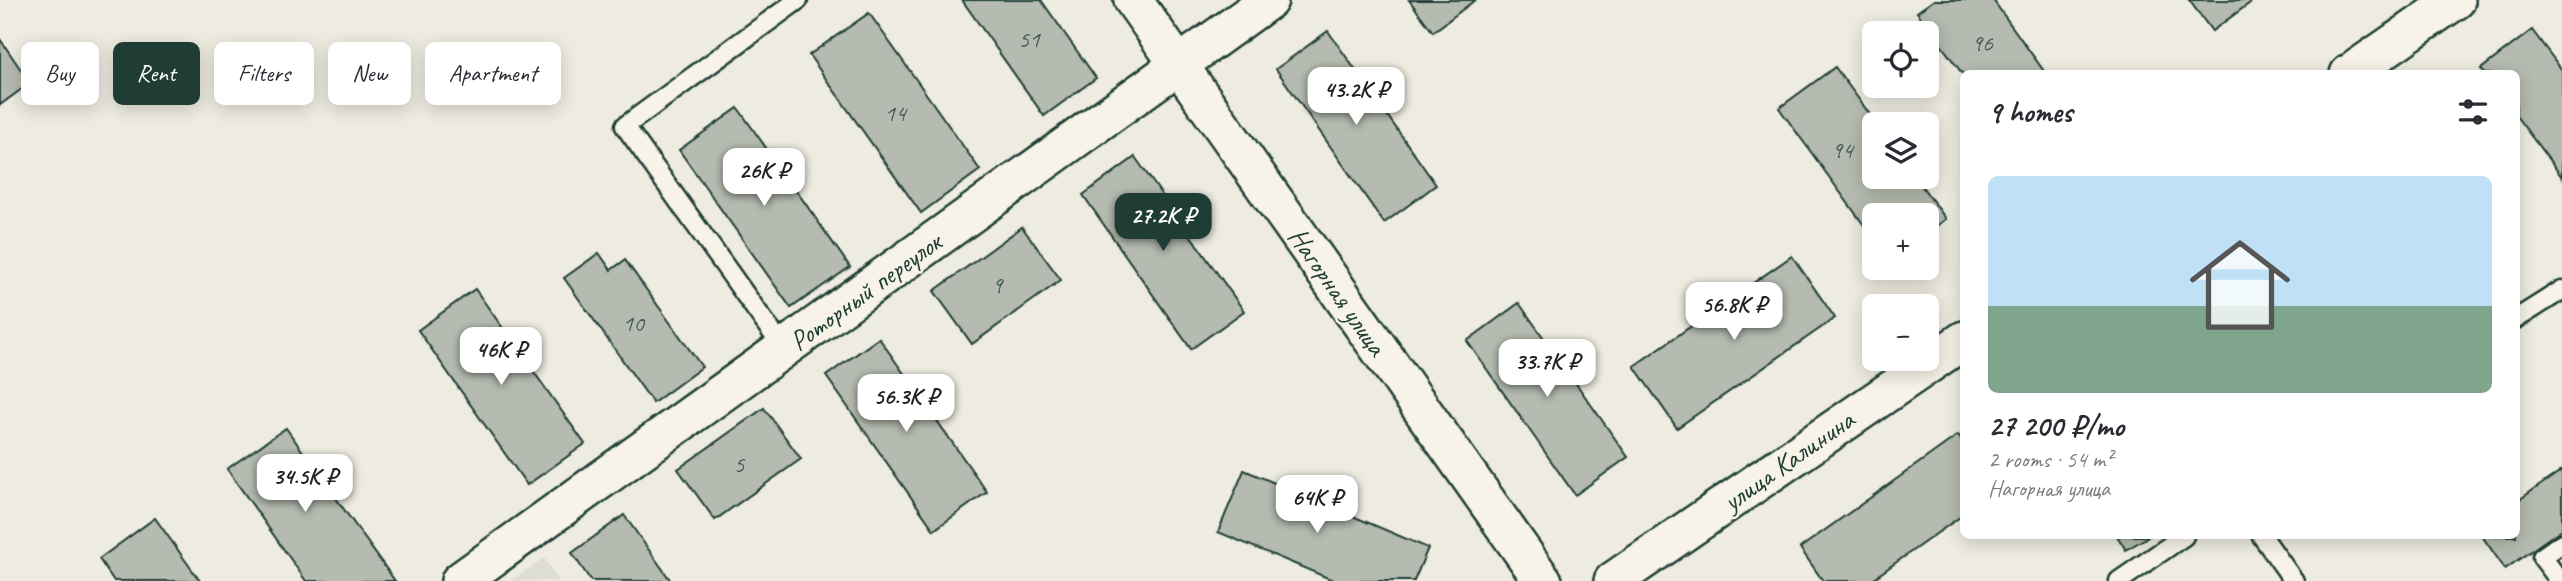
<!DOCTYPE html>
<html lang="en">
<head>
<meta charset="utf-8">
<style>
  body { margin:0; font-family:Caveat,sans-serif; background:#f7f7f7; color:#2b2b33; height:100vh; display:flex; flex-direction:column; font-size:26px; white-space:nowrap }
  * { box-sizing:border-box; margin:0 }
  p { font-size:23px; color:#7c7c81 }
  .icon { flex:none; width:38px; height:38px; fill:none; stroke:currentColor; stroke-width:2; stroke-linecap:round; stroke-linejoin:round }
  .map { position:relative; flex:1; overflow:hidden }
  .sheet { position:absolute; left:1960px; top:70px; width:560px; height:469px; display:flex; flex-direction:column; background:#fff; border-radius:10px; box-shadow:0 4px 18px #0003 }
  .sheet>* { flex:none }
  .top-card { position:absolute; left:21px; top:42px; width:665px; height:63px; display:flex; gap:14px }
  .buttons { position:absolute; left:1862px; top:21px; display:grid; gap:14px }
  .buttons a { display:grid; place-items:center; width:77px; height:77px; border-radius:10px; background:#fff; box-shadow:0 4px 18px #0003; font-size:35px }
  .price { position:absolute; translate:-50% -60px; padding:0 16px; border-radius:14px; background:#fff; color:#222; font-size:23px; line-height:46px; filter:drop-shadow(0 2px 4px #0008) }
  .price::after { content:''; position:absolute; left:50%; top:42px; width:21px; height:16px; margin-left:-10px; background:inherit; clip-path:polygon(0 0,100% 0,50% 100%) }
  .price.selected { background:#1f3d34; color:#fff }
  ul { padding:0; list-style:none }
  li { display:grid; align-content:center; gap:14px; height:371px; padding:0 28px }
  li span { display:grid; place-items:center; height:217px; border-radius:10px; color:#555 }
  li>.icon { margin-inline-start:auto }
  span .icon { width:126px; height:126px; fill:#fffc; stroke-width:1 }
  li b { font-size:30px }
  h2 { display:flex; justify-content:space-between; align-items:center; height:84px; padding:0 28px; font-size:30px }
  .tag { padding:0 24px; border-radius:10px; background:#fff; box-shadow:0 4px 18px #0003; font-size:24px; line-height:63px }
  .tag.selected { background:#1f3d34; color:#fff }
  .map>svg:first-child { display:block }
  .built { fill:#ddddd2 }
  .building { fill:#b5bbb0; stroke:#1f3d34; stroke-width:2 }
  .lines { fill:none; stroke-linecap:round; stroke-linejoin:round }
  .service-casing { stroke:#1f3d34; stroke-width:23 }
  .minor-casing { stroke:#1f3d34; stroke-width:42 }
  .service { stroke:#f7f3e8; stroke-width:18 }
  .minor { stroke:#f7f3e8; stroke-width:37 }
  .labels { text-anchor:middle; stroke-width:5; stroke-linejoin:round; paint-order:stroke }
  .number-label { font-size:24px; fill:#445c53 }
  .street-label { font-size:28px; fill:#1f3d34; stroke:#f7f3e8 }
</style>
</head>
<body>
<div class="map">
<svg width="2562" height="581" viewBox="0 0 2562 581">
  <rect width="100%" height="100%" fill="#eeece1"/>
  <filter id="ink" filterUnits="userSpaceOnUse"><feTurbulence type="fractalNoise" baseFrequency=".0143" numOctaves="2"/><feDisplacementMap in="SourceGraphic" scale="14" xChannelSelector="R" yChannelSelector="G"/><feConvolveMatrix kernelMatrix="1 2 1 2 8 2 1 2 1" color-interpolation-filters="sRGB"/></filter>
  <g filter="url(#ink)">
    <path class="built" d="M544 558 559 581H511Z"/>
    <g class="building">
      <path d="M962 0H1041L1096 78 1044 116Z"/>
      <path d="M1409 0H1475L1433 32Z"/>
      <path d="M1934 0H1993L2046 74H1964V76L1917 12Z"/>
      <path d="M2189 0H2254L2212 31Z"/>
      <path d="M869 13 980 170 921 213 809 55Z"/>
      <path d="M2532 30 2562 70V177L2516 116V74H2485L2481 69Z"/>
      <path d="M1328 31 1436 185 1384 223 1276 69Z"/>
      <path d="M0 39 30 83 0 105Z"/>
      <path d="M1835 67 1877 124H1874V177H1915L1946 219 1927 233V215H1874V239L1779 108Z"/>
      <path d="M738 108 850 267 791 308 679 150Z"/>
      <path d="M1135 157 1244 311 1191 349 1083 195Z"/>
      <path d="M1022 227 1061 280 972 344 934 291Z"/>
      <path d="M599 253 611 270 625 260 702 367 653 403 564 278Z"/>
      <path d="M1792 256 1835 318 1677 428 1634 366Z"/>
      <path d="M475 289 585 444 527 485 418 330Z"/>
      <path d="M1519 303 1628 457 1575 495 1467 341Z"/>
      <path d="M879 338 987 492 934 530 826 376Z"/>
      <path d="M764 408 801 459 715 520 678 469Z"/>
      <path d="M286 428 395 581H306L227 469Z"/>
      <path d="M1958 435 1964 442V514L1870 581H1823L1800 548Z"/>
      <path d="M1244 470 1428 548 1414 581H1335L1218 532Z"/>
      <path d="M2562 470V529L2505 569 2482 536H2516V502Z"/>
      <path d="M624 515 671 581H591L572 553Z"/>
      <path d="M155 518 200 581H114L99 559Z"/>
      <path d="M2117 536H2149L2126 550Z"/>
    </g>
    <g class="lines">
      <g class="service-casing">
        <g id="service">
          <path d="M2516 319 2562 290"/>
          <path d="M784 349 625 126 798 0"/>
          <path d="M2262 536 2294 581"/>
          <path d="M2119 581 2184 536"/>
          <path d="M2560 581 2542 557 2562 543"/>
        </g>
      </g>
      <g class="minor-casing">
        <g id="minor">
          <path d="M1133 0 1543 581"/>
          <path d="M2349 74 2456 0"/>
          <path d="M460 581 1269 0"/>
          <path d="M1613 581 1964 340"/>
        </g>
      </g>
      <use href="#service" class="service"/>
      <use href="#minor" class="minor"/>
    </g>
  </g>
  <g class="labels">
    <g class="number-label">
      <text x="1029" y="47">51</text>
      <text x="1982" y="51">96</text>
      <text x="895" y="121">14</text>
      <text x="1842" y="158">94</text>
      <text x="997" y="293">9</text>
      <text x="633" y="331">10</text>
      <text x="739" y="472">5</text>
    </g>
    <g class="street-label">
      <text transform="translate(865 291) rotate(-36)" y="10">Роторный переулок</text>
      <text transform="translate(1338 291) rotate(55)" y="10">Нагорная улица</text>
      <text transform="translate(1788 460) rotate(-35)" y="10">улица Калинина</text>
    </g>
  </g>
</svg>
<div class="buttons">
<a><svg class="icon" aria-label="locate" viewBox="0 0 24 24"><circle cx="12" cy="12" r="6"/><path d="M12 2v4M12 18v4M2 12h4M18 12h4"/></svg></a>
<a><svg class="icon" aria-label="layers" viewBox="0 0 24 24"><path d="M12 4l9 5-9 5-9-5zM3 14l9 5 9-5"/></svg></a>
<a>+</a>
<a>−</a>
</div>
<b class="price" style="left:1356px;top:127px">43.2K ₽</b>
<b class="price" style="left:764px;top:208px">26K ₽</b>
<b class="price selected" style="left:1163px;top:253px">27.2K ₽</b>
<b class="price" style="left:1734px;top:342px">56.8K ₽</b>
<b class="price" style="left:501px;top:387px">46K ₽</b>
<b class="price" style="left:1547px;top:399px">33.7K ₽</b>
<b class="price" style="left:906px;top:434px">56.3K ₽</b>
<b class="price" style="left:305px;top:514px">34.5K ₽</b>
<b class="price" style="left:1317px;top:535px">64K ₽</b>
<div class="top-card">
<a class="tag">Buy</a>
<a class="tag selected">Rent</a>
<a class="tag">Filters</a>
<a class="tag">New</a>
<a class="tag">Apartment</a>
</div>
<section class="sheet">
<h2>9 homes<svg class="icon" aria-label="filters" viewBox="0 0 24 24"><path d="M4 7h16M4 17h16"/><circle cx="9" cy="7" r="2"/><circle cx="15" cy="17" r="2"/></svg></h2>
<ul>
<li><span style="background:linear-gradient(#bfe0f5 60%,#7fa58c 0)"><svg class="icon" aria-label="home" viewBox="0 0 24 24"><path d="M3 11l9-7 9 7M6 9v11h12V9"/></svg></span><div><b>27 200 ₽/mo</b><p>2 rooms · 54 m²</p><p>Нагорная улица</p></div></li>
</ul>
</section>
</div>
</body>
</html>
